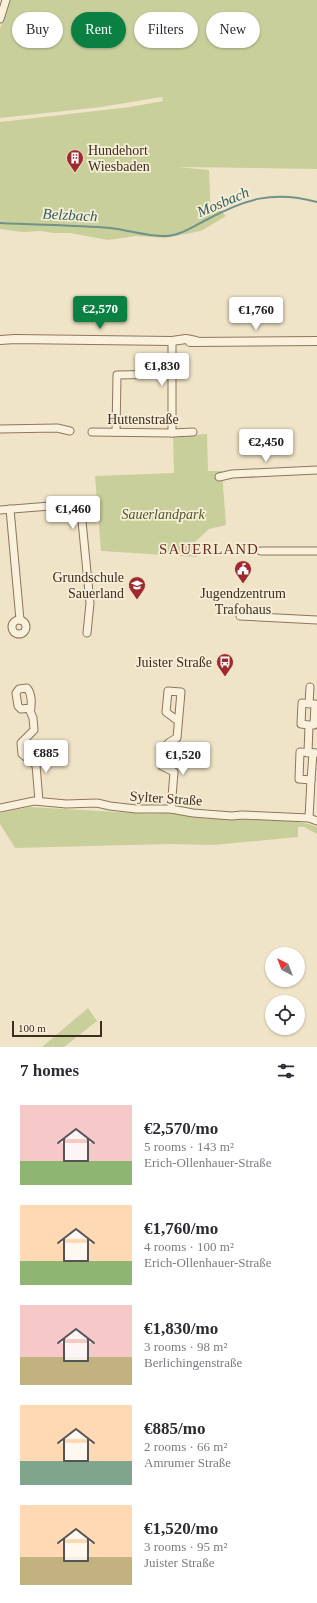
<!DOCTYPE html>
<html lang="en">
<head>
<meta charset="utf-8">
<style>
  body { margin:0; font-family:"Times New Roman",serif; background:#f2f2f3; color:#2b2b33; height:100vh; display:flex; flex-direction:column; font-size:15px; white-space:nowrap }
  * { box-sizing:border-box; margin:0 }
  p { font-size:13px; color:#7c7c81 }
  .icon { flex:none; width:22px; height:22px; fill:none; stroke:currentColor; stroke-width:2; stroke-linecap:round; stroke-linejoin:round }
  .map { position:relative; height:1047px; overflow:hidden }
  .panel { display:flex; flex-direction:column; background:#fff; flex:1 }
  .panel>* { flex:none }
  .hud { position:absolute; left:12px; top:12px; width:293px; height:36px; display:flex; gap:8px }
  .needle { width:26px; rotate:318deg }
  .controls { position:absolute; left:265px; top:947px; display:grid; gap:8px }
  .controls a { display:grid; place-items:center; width:40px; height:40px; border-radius:50%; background:#fff; box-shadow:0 1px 3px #0004; font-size:20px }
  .scale { position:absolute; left:12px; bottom:10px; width:90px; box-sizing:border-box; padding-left:4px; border:2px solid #3d2e20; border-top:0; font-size:11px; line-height:14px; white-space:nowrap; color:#3d2e20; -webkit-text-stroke:3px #f7eed8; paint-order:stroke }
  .price { position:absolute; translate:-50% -34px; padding:0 9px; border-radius:4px; background:#fff; color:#222; font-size:13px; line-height:26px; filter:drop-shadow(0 1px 2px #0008) }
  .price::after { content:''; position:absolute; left:50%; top:24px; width:12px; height:9px; margin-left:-6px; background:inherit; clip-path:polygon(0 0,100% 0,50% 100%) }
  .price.active { background:#0b8043; color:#fff }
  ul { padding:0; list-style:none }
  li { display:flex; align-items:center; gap:12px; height:100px; padding:0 20px }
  li span { display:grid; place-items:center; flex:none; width:112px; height:80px; border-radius:0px; color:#555 }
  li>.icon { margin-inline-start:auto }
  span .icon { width:48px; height:48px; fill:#fffc; stroke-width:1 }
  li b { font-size:17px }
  h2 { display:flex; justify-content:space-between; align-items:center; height:48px; padding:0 20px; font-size:17px }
  .chip { padding:0 14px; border-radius:18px; background:#fff; box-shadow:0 1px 3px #0004; font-size:14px; line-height:36px }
  .chip.active { background:#0b8043; color:#fff }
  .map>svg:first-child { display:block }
  .green { fill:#c9cf9b }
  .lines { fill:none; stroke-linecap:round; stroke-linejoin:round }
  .stream { stroke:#6f938a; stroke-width:2 }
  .minor-casing { stroke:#8d765c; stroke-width:9 }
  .tertiary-casing { stroke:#8d765c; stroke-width:10 }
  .minor { stroke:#faf1dc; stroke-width:7 }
  .tertiary { stroke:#faf1dc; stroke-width:8 }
  .labels { text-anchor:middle; stroke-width:3.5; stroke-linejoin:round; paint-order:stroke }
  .poi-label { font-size:14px; fill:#3d2e20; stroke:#f7eed8; text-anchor:end }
  .street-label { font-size:14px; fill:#3d2e20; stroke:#f7eed8 }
  .park-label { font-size:14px; font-style:italic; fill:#4d5a26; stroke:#f7eed8 }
  .water-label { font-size:15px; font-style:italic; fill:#2f5d5a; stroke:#f7eed8 }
  .neighbourhood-label { font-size:15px; letter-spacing:1px; fill:#6b2e1e; stroke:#f7eed8 }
</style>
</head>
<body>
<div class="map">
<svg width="317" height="1047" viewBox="0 0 317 1047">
  <rect width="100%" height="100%" fill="#f0e4c8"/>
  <g class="green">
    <path d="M9 0H317V169L178 167 209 170 211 215 220 210 226 216 201 231 165 238 136 236 108 240 70 233H53L42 231 22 232 0 229V122L130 107 163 101 162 97 101 107 0 118V29Z"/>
    <path d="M207 434 208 471H222L226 525 209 529 195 542 197 557 101 551 95 476 174 473 173 436Z"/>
    <path d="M30 807 152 814 173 812 200 818 293 821 309 824 317 827V834L304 827H298V837L214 845 170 844 15 848 0 824V813Z"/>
    <path d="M88 1008 97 1021 64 1047H42Z"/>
  </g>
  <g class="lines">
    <path class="stream" d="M0 223C36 225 73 225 110 228 129 230 148 237 167 236 181 235 194 226 206 220 245 199 273 190 317 202"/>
    <g class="minor-casing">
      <g id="minor">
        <path d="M0 19 6 0"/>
        <path d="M0 429 57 428 70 431"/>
        <path d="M92 432 172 433 193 432"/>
        <path d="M116 432 117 375 172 374"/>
        <path d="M172 433V341"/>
        <path d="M219 477 232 474 317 470"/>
        <path d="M10 509 20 620"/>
        <path d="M0 510 75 504 78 506 82 521 90 603 87 633"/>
        <path d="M261 551H317"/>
        <path d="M240 616 317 620"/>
        <circle cx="19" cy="627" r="7"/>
        <path d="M309 704 310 687"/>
        <path d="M31 708 21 709 18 706 16 693 19 689 27 688C32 694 32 704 30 711L33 718 34 730 21 743 22 754 36 765 39 801"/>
        <path d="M308 753 309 725H314L315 704 302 703 301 724 309 725"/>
        <path d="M311 780 313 753"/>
        <path d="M0 808 34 801 66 804 97 803 110 806 136 809H171L193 813 232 816 242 815 309 818 317 821"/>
        <path d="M171 809 174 772 162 766C164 750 161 745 177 738L181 692 168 691 166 712 178 721"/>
        <path d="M309 818 311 780 299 779 300 752 317 753"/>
      </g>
    </g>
    <g class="tertiary-casing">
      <g id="tertiary">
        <path d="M0 340 15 339 172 341 186 339 196 341"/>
        <path d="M190 342 317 341"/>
      </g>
    </g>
    <use href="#minor" class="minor"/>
    <use href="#tertiary" class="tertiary"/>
  </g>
  <defs>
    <g id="building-pin" transform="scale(0.9)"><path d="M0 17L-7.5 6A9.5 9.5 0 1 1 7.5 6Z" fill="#9e2a2b" stroke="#f7eed8"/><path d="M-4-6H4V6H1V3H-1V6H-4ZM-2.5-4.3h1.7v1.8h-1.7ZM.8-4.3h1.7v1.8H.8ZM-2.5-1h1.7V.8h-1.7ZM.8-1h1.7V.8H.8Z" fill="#fff"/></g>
    <g id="civic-pin" transform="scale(0.9)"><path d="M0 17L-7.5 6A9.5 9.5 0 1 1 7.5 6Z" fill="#9e2a2b" stroke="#f7eed8"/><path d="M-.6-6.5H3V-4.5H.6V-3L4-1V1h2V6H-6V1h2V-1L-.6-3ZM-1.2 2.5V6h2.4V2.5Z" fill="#fff"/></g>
    <g id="school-pin" transform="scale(0.9)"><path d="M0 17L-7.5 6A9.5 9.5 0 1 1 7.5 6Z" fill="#9e2a2b" stroke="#f7eed8"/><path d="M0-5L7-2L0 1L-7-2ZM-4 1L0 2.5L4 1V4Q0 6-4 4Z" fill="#fff"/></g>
    <g id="bus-pin" transform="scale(0.9)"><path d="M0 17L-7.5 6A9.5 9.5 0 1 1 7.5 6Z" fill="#9e2a2b" stroke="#f7eed8"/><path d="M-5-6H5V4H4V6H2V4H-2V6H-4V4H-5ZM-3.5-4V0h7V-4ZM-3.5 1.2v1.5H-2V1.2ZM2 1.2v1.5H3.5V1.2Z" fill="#fff"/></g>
  </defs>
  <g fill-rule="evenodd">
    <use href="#building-pin" x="75" y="158"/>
    <use href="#civic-pin" x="243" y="569"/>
    <use href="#school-pin" x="137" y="585"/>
    <use href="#bus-pin" x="225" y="662"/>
  </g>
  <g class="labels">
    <g class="poi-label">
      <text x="88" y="155" text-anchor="start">Hundehort<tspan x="88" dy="16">Wiesbaden</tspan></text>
      <text x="124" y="582">Grundschule<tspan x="124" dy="16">Sauerland</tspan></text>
      <text x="243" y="598" text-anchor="middle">Jugendzentrum<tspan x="243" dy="16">Trafohaus</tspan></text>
      <text x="212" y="667">Juister Straße</text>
    </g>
    <g class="street-label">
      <text x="143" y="424">Huttenstraße</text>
      <text transform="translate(166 798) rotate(4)" y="5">Sylter Straße</text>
    </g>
    <g class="park-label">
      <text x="163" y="519">Sauerlandpark</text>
    </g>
    <g class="water-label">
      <text transform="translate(223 202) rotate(-23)" y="5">Mosbach</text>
      <text transform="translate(70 215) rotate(3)" y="5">Belzbach</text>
    </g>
    <g class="neighbourhood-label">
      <text x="209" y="554">SAUERLAND</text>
    </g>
  </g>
</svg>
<div class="controls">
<a><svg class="needle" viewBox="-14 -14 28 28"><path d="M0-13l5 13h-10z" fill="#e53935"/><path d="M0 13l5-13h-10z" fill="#7c7c81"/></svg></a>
<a><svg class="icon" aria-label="locate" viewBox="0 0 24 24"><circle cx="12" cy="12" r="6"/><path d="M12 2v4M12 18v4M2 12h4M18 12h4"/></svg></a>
</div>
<div class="scale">100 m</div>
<b class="price active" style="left:100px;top:330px">€2,570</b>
<b class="price" style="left:256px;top:331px">€1,760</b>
<b class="price" style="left:162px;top:387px">€1,830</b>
<b class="price" style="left:266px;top:463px">€2,450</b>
<b class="price" style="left:73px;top:530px">€1,460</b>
<b class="price" style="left:46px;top:774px">€885</b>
<b class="price" style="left:183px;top:776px">€1,520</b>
<div class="hud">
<a class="chip">Buy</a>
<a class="chip active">Rent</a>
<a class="chip">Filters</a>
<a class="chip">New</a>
</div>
</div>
<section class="panel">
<h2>7 homes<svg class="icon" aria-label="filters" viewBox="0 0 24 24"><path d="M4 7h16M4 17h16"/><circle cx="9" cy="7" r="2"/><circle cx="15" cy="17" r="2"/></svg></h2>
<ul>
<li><span style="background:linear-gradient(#f6c9c9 70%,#8fb573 0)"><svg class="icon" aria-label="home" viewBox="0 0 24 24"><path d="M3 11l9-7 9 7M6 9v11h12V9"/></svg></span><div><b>€2,570/mo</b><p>5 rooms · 143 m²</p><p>Erich-Ollenhauer-Straße</p></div></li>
<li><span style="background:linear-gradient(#ffd9b3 70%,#8fb573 0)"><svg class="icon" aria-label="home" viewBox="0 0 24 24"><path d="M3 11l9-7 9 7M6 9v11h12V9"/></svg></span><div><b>€1,760/mo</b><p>4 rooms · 100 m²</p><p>Erich-Ollenhauer-Straße</p></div></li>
<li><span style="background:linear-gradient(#f6c9c9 65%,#c2b280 0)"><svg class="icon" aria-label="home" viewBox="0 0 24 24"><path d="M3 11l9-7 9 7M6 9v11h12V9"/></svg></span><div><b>€1,830/mo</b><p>3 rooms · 98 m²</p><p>Berlichingenstraße</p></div></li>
<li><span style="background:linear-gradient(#ffd9b3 70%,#7fa58c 0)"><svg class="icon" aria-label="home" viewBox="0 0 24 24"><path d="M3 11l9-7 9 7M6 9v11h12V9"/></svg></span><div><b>€885/mo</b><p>2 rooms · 66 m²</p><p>Amrumer Straße</p></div></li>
<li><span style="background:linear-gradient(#ffd9b3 65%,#c2b280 0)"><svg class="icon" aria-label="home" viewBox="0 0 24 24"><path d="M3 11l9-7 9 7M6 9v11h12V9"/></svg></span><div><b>€1,520/mo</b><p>3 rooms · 95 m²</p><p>Juister Straße</p></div></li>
</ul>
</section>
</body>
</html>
